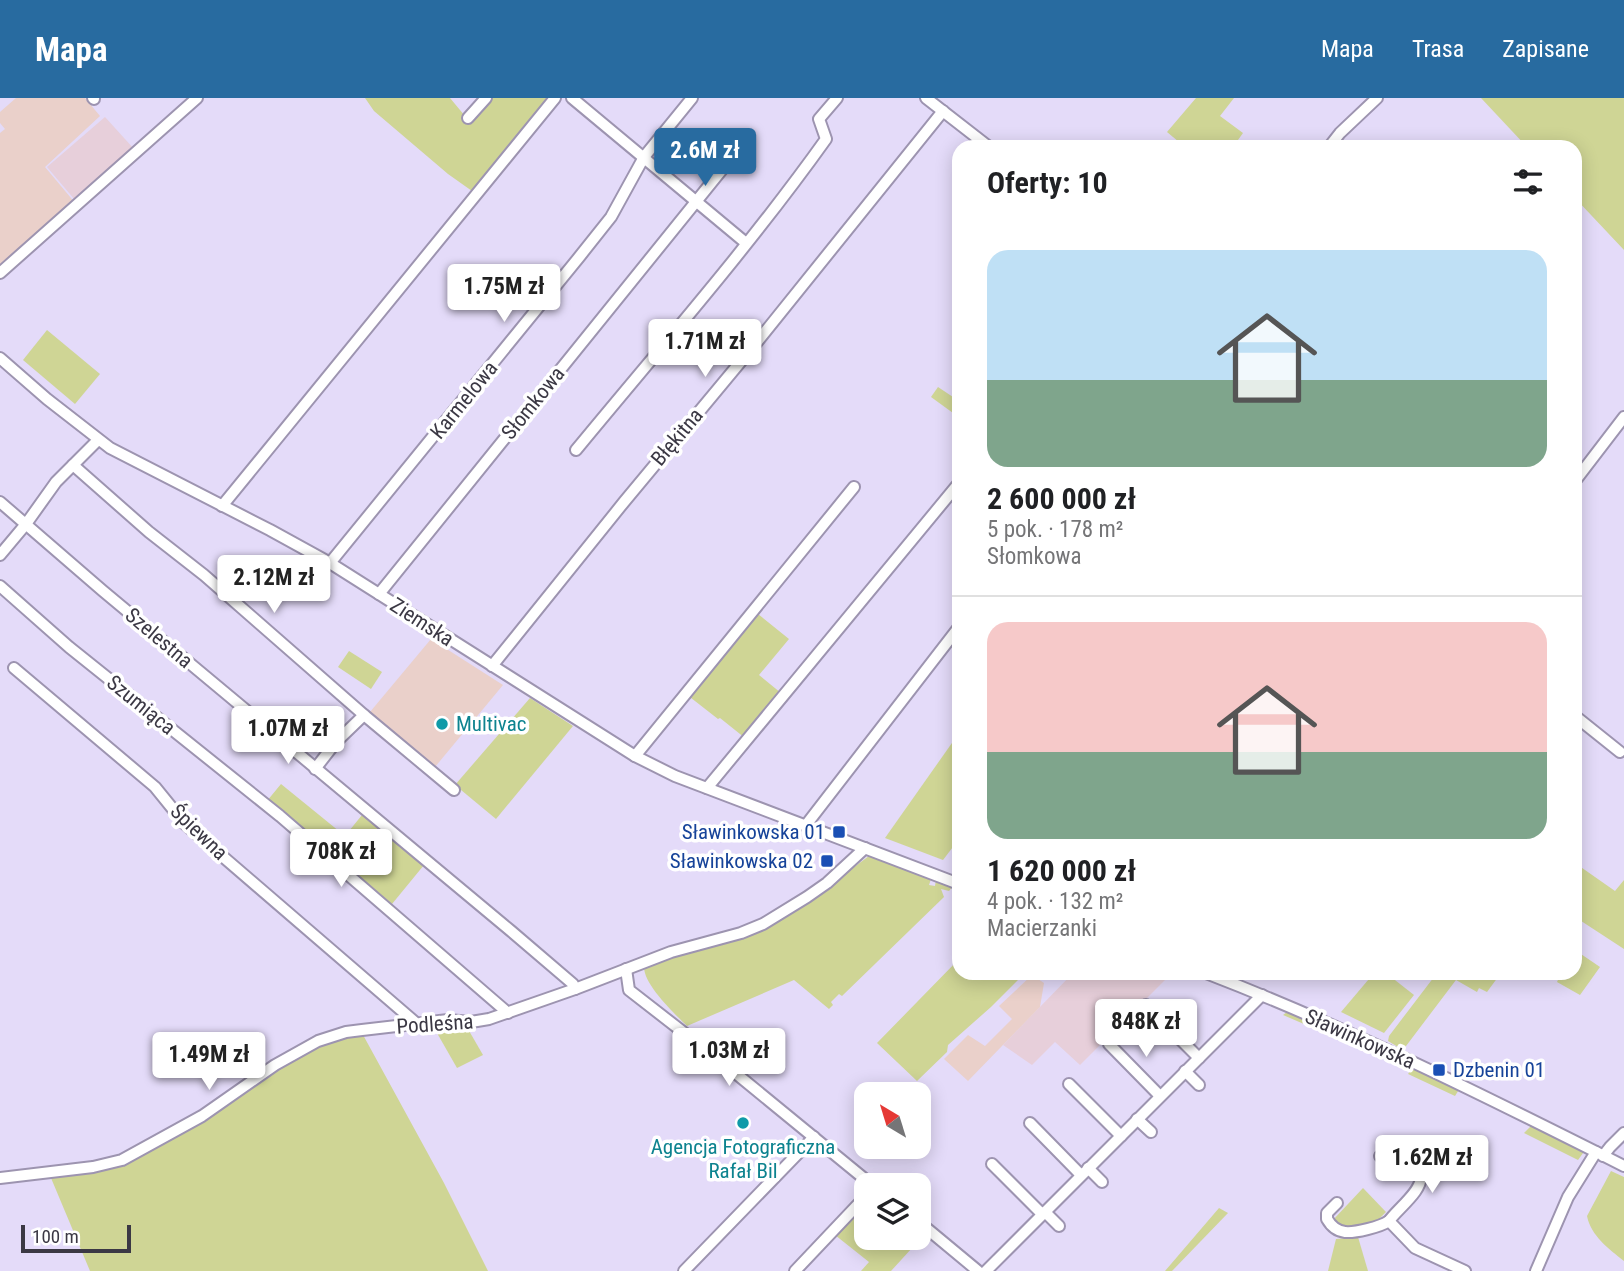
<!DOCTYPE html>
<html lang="pl">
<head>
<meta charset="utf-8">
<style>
  body { margin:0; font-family:"Roboto Condensed",sans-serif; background:#f2f2f2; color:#202124; height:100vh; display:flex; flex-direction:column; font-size:26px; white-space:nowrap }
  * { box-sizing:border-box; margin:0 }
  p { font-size:23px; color:#757577 }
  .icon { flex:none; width:38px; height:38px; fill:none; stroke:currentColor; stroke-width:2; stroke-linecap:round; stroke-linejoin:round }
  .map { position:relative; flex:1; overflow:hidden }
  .side { position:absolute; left:952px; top:42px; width:630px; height:840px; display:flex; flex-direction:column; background:#fff; border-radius:21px; box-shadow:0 4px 18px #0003 }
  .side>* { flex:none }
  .needle { width:46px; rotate:322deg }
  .controls { position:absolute; left:854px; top:984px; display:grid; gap:14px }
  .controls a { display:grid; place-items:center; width:77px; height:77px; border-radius:14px; background:#fff; box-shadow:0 4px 18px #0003; font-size:35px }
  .scale { position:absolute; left:21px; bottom:18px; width:110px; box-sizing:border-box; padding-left:7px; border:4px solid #3b3844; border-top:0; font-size:19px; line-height:24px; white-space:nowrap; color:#3b3844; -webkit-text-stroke:5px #fff; paint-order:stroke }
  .price { position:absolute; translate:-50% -60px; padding:0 16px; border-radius:7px; background:#fff; color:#222; font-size:23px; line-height:46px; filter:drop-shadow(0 2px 4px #0008) }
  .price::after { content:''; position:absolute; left:50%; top:42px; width:21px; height:16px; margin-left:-10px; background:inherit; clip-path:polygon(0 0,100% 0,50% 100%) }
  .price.active { background:#286ba0; color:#fff }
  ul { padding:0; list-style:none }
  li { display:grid; align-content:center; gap:14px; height:371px; padding:0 35px }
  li+li { border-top:2px solid #e0e0e0 }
  li span { display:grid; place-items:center; height:217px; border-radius:21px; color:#555 }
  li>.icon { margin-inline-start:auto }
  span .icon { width:126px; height:126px; fill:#fffc; stroke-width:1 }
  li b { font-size:30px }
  h2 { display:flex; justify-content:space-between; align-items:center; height:84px; padding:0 35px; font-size:30px }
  header { display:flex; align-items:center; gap:42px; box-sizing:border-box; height:98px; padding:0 35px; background:#286ba0; color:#fff }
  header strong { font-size:33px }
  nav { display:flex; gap:38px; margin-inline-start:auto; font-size:24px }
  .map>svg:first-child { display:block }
  .commercial { fill:#e7cfda }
  .industrial { fill:#ead0ca }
  .green { fill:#cfd595 }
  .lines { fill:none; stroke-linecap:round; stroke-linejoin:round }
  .minor-casing { stroke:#9d94b0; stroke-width:14 }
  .minor { stroke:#fff; stroke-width:10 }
  .culture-dot { fill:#0f9aa8; stroke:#fff; stroke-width:2.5 }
  .transit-dot { fill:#1a4fb4; stroke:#fff; stroke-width:2.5 }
  .labels { text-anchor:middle; stroke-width:7; stroke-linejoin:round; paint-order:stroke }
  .street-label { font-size:21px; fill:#3b3844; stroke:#fff }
  .culture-label { font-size:21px; fill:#0d838f; stroke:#fff; text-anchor:start }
  .transit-label { font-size:21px; fill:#164399; stroke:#fff; text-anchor:end }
</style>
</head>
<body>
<header>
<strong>Mapa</strong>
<nav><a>Mapa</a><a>Trasa</a><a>Zapisane</a></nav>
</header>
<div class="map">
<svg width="1624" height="1173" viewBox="0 0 1624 1173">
  <rect width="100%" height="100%" fill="#e4dbf9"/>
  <g class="commercial">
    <path d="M105 19 134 51 75 102 47 69Z"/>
    <path d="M1073 875H1172L1080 967 1055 944 1032 967 1003 947Z"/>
  </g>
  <g class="industrial">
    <path d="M16 0H85L100 18 45 69 76 106 0 174V35L5 31 0 25V14Z"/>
    <path d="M431 541 503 587 435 669 370 614Z"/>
    <path d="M1032 877 1044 885 1040 909 968 983 944 961 968 937 985 948 1012 921 999 908Z"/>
  </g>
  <g class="green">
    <path d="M365 0H450L465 18 488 0H547L472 93 448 76 374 13Z"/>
    <path d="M1196 0H1234L1220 18 1243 35 1233 49H1185L1167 34Z"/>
    <path d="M1481 0H1624V152L1575 100V49H1527Z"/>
    <path d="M47 232 100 276 75 306 23 262Z"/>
    <path d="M938 289 959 303V307L953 315 931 299Z"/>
    <path d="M758 516 789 541 759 577 781 595 745 640 720 620 718 621 686 596 738 533 742 535Z"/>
    <path d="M349 553 382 574 371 591 338 569Z"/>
    <path d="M530 600 573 628 496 721 455 687Z"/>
    <path d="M959 635V741L943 762 885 740Z"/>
    <path d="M281 686 345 738 362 717 424 767 392 806 267 703Z"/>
    <path d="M869 758 931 781 929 787 935 788 936 782 953 788 949 793 941 791 944 799 842 898 839 896 831 904 833 907 829 911 794 882 687 928C674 915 644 887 644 869L811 801Z"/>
    <path d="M1575 765 1615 793 1624 782V851L1575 819Z"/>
    <path d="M1575 852 1600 869 1580 897 1557 884 1561 875H1575Z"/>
    <path d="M959 861V875L1024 876 991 909 948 947 947 954 917 983 877 945Z"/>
    <path d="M1374 875H1386L1414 897 1384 935 1341 914Z"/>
    <path d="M1437 875H1501L1487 894 1479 890 1477 894 1456 882 1403 952 1388 943 1389 938Z"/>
    <path d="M1287 914 1460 990 1455 998 1408 976 1411 972 1283 917Z"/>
    <path d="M459 927 468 931 483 957 457 970 433 928Z"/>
    <path d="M362 935 444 1085 488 1173H90L51 1080 99 1071 144 1055 276 968 321 945Z"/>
    <path d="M1533 1026 1586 1051 1578 1062 1524 1035Z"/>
    <path d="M1611 1073 1624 1079V1163C1609 1151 1591 1138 1587 1118Z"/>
    <path d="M1363 1090 1386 1114 1376 1124 1350 1129 1339 1128 1333 1122Z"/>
    <path d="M866 1106V1139H919V1134L923 1138 891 1173H861L869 1164 835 1137Z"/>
    <path d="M1219 1110 1228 1115 1172 1173H1165Z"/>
    <path d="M1358 1139 1368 1173H1328L1336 1141Z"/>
  </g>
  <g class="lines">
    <g class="minor-casing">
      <g id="minor">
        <path d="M93 0 94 1"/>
        <path d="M572 0 746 145"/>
        <path d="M926 0 989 49"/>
        <path d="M468 20 486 0"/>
        <path d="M1329 49 1340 35 1377 0"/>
        <path d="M0 175 197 0"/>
        <path d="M0 260 47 301 110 350 270 432 330 465 635 658 675 678 959 786"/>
        <path d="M576 352C660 250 749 149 826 41L819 21 837 0"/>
        <path d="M73 367 149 434 204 477 364 617 454 692"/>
        <path d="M1575 383 1624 319"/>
        <path d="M0 404 103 493 511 833 573 886 575 891"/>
        <path d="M222 408 555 0"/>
        <path d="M0 457 26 426 56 384 98 342"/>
        <path d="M330 465 580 158 611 119 644 59 692 0"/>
        <path d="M0 488 69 549 280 718 508 915"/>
        <path d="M379 496 741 48"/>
        <path d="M492 568 624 404 757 244 943 13"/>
        <path d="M14 570 155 689 185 726 416 925"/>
        <path d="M1575 618 1620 654"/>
        <path d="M635 658 854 389"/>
        <path d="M315 671 336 644 364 617"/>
        <path d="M707 690 959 385"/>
        <path d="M806 727 959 529"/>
        <path d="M626 871 629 892 728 969 872 1087"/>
        <path d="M1206 875C1349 930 1487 999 1624 1068"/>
        <path d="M1146 907 1199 960"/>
        <path d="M1109 946 1160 998"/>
        <path d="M1185 973 1199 987"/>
        <path d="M1069 986 1121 1038"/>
        <path d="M1137 1021 1151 1034"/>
        <path d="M1030 1025 1081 1077"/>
        <path d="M1380 1058C1389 1052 1396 1050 1405 1060 1409 1064 1417 1071 1420 1077 1425 1091 1396 1112 1389 1123L1415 1150 1465 1173"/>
        <path d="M1603 1058 1610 1049 1624 1035"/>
        <path d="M992 1066 1042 1116"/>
        <path d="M1088 1070 1102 1084"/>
        <path d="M0 1080 93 1069 122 1062 202 1018 275 967 318 943 346 934 362 932 448 922 471 924 489 921 575 891 671 854 741 835 763 826 807 799 827 785 865 750"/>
        <path d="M1337 1105 1327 1115V1121C1331 1128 1336 1133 1345 1134 1355 1135 1380 1129 1389 1123"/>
        <path d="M1045 1114 1059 1128"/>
        <path d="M919 1124 978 1173"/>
        <path d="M684 1173 814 1039"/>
        <path d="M795 1173 866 1098"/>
        <path d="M986 1173 1262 897"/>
        <path d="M1536 1173 1568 1099 1596 1054"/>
      </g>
    </g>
    <use href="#minor" class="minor"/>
  </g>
  <g class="culture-dot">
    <circle cx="442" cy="626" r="7"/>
    <circle cx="743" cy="1025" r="7"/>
  </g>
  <g class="transit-dot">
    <rect x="832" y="727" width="14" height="14" rx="3.5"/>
    <rect x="820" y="756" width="14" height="14" rx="3.5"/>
    <rect x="1432" y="965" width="14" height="14" rx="3.5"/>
  </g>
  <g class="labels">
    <g class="street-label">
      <text transform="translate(464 302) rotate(-51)" y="7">Karmelowa</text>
      <text transform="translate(533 305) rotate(-51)" y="7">Słomkowa</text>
      <text transform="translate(677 339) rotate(-50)" y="7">Błękitna</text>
      <text transform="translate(422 524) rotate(33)" y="7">Ziemska</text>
      <text transform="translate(159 540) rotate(40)" y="7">Szelestna</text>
      <text transform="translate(141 607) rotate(39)" y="7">Szumiąca</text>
      <text transform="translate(199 734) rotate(44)" y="7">Śpiewna</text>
      <text transform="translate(435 926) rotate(-4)" y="7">Podleśna</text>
      <text transform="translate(1360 941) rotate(24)" y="7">Sławinkowska</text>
    </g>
    <g class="culture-label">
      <text x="456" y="633">Multivac</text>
      <text x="743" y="1056" text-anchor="middle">Agencja Fotograficzna<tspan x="743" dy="24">Rafał Bil</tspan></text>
    </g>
    <g class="transit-label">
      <text x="825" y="741">Sławinkowska 01</text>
      <text x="813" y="770">Sławinkowska 02</text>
      <text x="1453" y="979" text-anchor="start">Dzbenin 01</text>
    </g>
  </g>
</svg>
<div class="controls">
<a><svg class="needle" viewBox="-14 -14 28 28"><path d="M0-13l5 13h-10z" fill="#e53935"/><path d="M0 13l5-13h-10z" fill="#757577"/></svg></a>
<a><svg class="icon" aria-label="layers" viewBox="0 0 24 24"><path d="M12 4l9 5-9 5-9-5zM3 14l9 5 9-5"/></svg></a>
</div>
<div class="scale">100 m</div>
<b class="price active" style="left:705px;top:90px">2.6M zł</b>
<b class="price" style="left:504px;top:226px">1.75M zł</b>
<b class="price" style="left:705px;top:281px">1.71M zł</b>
<b class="price" style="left:274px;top:517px">2.12M zł</b>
<b class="price" style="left:288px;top:668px">1.07M zł</b>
<b class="price" style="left:341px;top:791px">708K zł</b>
<b class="price" style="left:1146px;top:961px">848K zł</b>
<b class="price" style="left:729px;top:990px">1.03M zł</b>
<b class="price" style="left:209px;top:994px">1.49M zł</b>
<b class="price" style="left:1432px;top:1097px">1.62M zł</b>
<section class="side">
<h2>Oferty: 10<svg class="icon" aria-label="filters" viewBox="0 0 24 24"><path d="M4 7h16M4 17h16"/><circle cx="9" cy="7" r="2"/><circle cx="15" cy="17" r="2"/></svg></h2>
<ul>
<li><span style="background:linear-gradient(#bfe0f5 60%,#7fa58c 0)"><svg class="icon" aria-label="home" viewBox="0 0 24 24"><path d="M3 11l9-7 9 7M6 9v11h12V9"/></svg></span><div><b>2 600 000 zł</b><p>5 pok. · 178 m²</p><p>Słomkowa</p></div></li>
<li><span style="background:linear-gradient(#f6c9c9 60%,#7fa58c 0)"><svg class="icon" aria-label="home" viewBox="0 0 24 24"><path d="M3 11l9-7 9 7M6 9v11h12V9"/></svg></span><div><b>1 620 000 zł</b><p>4 pok. · 132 m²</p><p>Macierzanki</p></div></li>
</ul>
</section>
</div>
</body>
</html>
